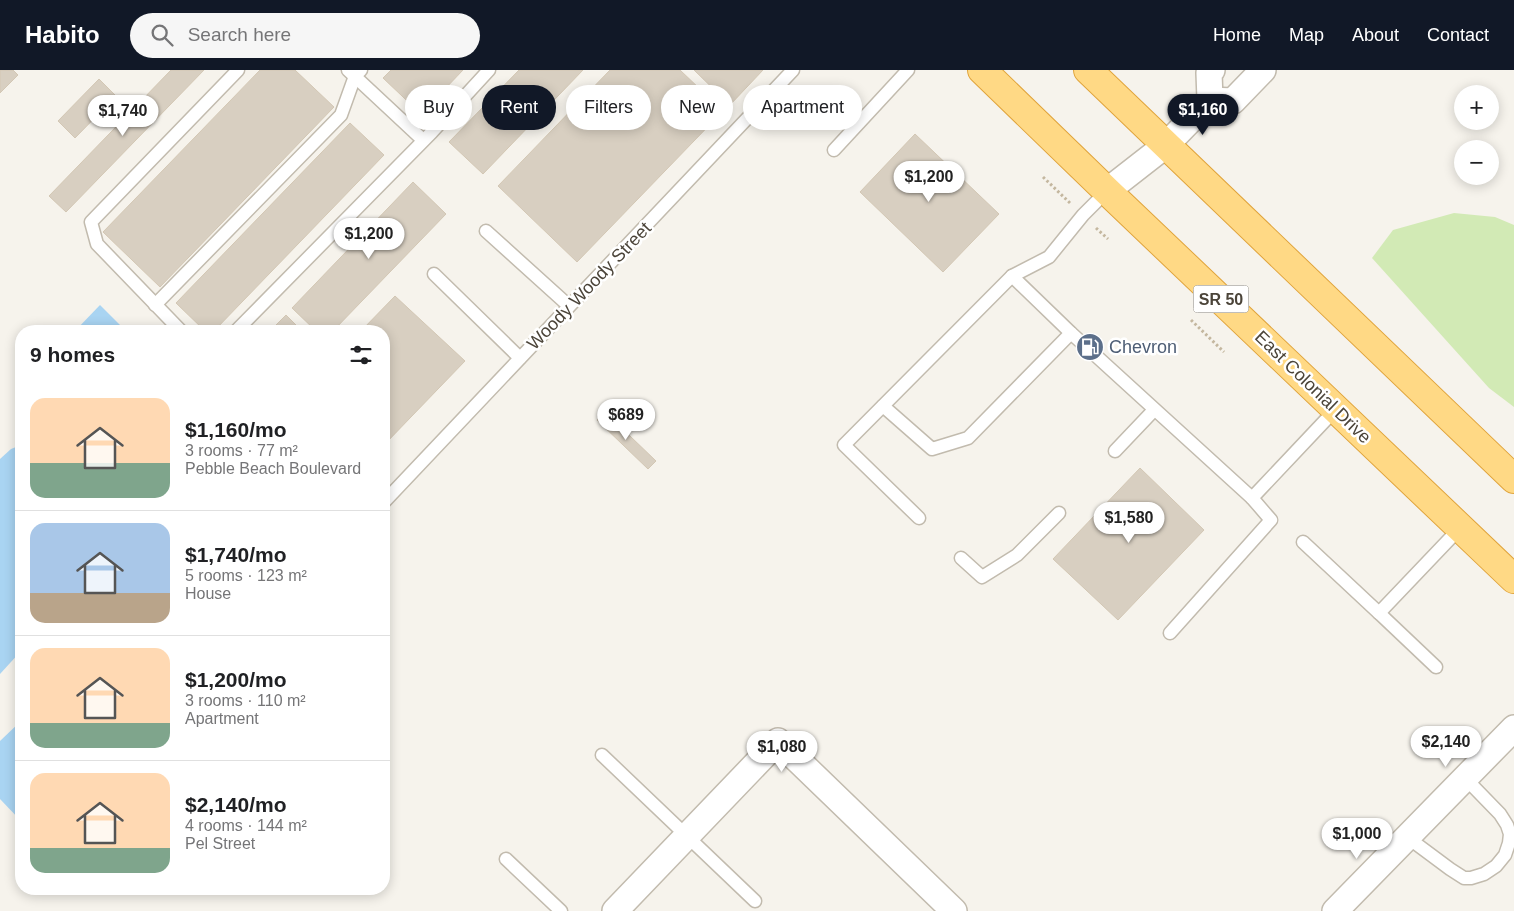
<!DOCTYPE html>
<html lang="en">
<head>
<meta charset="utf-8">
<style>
  body { margin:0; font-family:Helvetica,sans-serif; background:#f6f6f6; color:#202124; height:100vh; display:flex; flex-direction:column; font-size:19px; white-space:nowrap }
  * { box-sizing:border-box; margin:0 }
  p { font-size:16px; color:#757577 }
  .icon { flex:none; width:28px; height:28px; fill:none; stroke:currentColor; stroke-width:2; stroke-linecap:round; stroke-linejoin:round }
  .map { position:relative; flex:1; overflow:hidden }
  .side { position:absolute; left:15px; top:255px; width:375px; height:570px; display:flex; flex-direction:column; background:#fff; border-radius:20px; box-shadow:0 2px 12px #0003 }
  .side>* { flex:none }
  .top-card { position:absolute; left:405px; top:15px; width:475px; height:45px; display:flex; gap:10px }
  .controls { position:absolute; left:1454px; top:15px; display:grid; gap:10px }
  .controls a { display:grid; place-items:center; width:45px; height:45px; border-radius:50%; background:#fff; box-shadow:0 2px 12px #0003; font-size:25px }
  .price { position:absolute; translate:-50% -42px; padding:0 11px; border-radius:18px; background:#fff; color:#222; font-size:16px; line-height:32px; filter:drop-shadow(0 1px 2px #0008) }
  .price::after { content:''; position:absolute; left:50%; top:30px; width:15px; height:11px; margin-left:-8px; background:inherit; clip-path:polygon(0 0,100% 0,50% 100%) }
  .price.on { background:#111827; color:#fff }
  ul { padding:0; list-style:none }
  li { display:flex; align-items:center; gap:15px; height:125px; padding:0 15px }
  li+li { border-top:1px solid #e0e0e0 }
  li span { display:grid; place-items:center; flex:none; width:140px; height:100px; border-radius:15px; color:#555 }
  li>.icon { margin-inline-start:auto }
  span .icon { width:60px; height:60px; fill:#fffc; stroke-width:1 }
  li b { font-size:21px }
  h2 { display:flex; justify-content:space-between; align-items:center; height:60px; padding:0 15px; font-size:21px }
  .pill { padding:0 18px; border-radius:22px; background:#fff; box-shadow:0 2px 12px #0003; font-size:18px; line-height:45px }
  .pill.on { background:#111827; color:#fff }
  header { display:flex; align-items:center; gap:30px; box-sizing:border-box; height:70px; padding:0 25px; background:#111827; color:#fff }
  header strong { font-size:24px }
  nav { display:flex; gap:28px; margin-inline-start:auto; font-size:18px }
  .search { width:350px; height:45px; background:#f6f6f6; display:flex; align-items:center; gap:12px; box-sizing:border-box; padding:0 18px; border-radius:28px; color:#757577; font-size:19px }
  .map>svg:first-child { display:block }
  .green { fill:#d2eab5 }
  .water { fill:#a9d4f2 }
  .building { fill:#d8cfc1; stroke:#d3c7b4 }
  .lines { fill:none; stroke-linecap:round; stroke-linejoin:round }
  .service-casing { stroke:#c2bbae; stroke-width:15 }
  .minor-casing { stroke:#c2bbae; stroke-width:28 }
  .trunk-casing { stroke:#e0a43c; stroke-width:30 }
  .path { stroke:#c4b79f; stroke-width:3; stroke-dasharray:2.5 2.5; stroke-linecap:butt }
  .service { stroke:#fff; stroke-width:12 }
  .minor { stroke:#fff; stroke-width:25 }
  .trunk { stroke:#ffd985; stroke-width:28 }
  .labels { text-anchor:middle; stroke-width:5; stroke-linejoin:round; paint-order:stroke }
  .shield { fill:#fff; stroke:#817c74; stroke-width:1 }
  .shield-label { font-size:16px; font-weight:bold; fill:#4b4439 }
  .street-label { font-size:18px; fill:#4b4439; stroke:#fff }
  .service-label { font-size:18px; fill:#4e5e75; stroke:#fff; text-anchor:start }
</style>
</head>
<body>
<header>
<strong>Habito</strong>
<div class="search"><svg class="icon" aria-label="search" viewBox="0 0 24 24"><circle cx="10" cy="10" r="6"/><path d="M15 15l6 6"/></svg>Search here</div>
<nav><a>Home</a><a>Map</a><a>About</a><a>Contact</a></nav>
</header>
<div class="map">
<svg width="1514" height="841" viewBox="0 0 1514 841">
  <rect width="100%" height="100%" fill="#f6f3ec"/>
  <path class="green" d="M1454 143 1495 147 1514 155V337L1489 318 1372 188 1393 160Z"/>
  <g class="water">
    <path d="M100 235 126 261H75Z"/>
    <path d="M21 375V581L0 604V389L11 379Z"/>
    <path d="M21 651V751L0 729V671Z"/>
  </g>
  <g class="building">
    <path d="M0 0H13L18 5 0 23Z"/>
    <path d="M171 0H204L66 142 49 126Z"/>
    <path d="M260 0H295L334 37 160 217 103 162Z"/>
    <path d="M391 0H463L421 44 383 8Z"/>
    <path d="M519 0H583L483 104 449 72Z"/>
    <path d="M610 0H680L723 41 577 192 498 116Z"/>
    <path d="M694 0H763L730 35Z"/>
    <path d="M99 9 116 26 75 68 58 51Z"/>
    <path d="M350 53 384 85 214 261H205L176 233Z"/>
    <path d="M915 64 999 144 943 202 860 122Z"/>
    <path d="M413 112 446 144 333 261H316L292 238Z"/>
    <path d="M395 226 465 291 384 375V261H361Z"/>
    <path d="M286 245 302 261H270Z"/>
    <path d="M605 342 656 391 648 399 597 350Z"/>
    <path d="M1140 398 1204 460 1118 550 1053 489Z"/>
  </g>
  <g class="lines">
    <g class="service-casing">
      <g id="service">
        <path d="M348 0 423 70"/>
        <path d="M834 80 908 0"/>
        <path d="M486 161 569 236"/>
        <path d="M434 204 520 288"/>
        <path d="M1012 206 1071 263 1252 428"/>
        <path d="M155 235 341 45 355 6 361 0"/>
        <path d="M181 261 97 174 91 152 238 0"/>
        <path d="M236 261 432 62 489 0"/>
        <path d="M883 336 932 379 968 368 1071 263"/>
        <path d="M1115 381 1154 340"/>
        <path d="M384 432 793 0"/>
        <path d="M919 448 844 375 1012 206 1049 187 1083 145 1107 121"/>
        <path d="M1303 472 1379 543 1460 458"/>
        <path d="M961 488 982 507 1017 485 1059 443"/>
        <path d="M1379 543 1436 597"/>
        <path d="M1170 563 1271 450 1252 428 1336 339"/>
        <path d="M602 685 755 831"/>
        <path d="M1407 767 1450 799 1464 808H1471L1484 804 1496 796 1505 785 1509 773 1510 764 1507 755 1500 744 1465 708"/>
        <path d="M506 789 561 841"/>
      </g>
    </g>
    <g class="minor-casing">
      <g id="minor">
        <path d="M1210 30 1233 31 1263 0"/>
        <path d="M1107 121 1166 75 1206 34 1210 30 1209 3 1212 0"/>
        <path d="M615 841 778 671 954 841"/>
        <path d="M1335 841 1514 658"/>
      </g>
    </g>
    <g class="trunk-casing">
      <g id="trunk">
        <path d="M982 0 1107 121 1514 509"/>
        <path d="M1088 0 1514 409"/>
      </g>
    </g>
    <g class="path">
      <path d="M1043 107 1070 133"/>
      <path d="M1096 158 1108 169"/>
      <path d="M1191 250 1224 282"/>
    </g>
    <use href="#service" class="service"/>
    <use href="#minor" class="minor"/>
    <use href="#trunk" class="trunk"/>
  </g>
  <defs>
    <g id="fuel-disc" transform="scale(1.4375)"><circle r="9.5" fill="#5c6f8a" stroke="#fff"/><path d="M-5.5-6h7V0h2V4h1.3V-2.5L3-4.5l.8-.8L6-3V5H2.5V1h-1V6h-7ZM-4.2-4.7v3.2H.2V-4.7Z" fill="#fff"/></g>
  </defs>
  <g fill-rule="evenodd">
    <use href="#fuel-disc" x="1090" y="277"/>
  </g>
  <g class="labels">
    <rect class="shield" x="1193.5" y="215.5" width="55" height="27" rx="4"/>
    <g class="shield-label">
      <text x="1221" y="235">SR 50</text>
    </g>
    <g class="street-label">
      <text transform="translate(589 216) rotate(-46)" y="6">Woody Woody Street</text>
      <text transform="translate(1313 317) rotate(44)" y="6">East Colonial Drive</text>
    </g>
    <g class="service-label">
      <text x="1109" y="283">Chevron</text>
    </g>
  </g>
</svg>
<div class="controls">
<a>+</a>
<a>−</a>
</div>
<b class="price on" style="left:1203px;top:66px">$1,160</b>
<b class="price" style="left:123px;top:67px">$1,740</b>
<b class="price" style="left:929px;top:133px">$1,200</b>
<b class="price" style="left:369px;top:190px">$1,200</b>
<b class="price" style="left:626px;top:371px">$689</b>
<b class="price" style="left:1129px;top:474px">$1,580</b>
<b class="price" style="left:1446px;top:698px">$2,140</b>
<b class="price" style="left:782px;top:703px">$1,080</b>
<b class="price" style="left:1357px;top:790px">$1,000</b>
<div class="top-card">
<a class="pill">Buy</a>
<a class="pill on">Rent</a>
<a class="pill">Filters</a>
<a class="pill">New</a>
<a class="pill">Apartment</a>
</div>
<section class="side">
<h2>9 homes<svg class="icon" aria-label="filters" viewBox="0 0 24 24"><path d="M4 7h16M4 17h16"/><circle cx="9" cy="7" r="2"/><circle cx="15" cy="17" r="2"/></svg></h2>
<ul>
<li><span style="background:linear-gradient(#ffd9b3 65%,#7fa58c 0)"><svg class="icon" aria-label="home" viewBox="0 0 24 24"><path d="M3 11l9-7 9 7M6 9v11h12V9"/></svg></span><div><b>$1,160/mo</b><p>3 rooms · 77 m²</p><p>Pebble Beach Boulevard</p></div></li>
<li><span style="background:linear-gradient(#a9c7e8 70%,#b9a48a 0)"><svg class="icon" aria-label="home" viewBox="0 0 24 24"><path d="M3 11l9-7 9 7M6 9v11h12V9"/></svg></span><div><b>$1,740/mo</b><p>5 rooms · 123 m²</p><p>House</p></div></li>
<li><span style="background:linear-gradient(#ffd9b3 75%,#7fa58c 0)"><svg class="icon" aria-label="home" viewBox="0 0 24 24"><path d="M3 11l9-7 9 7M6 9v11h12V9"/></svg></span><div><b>$1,200/mo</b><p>3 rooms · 110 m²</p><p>Apartment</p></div></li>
<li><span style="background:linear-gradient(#ffd9b3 75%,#7fa58c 0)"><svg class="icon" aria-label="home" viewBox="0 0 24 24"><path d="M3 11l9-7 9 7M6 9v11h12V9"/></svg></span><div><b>$2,140/mo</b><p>4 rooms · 144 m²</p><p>Pel Street</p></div></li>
</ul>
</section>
</div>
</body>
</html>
